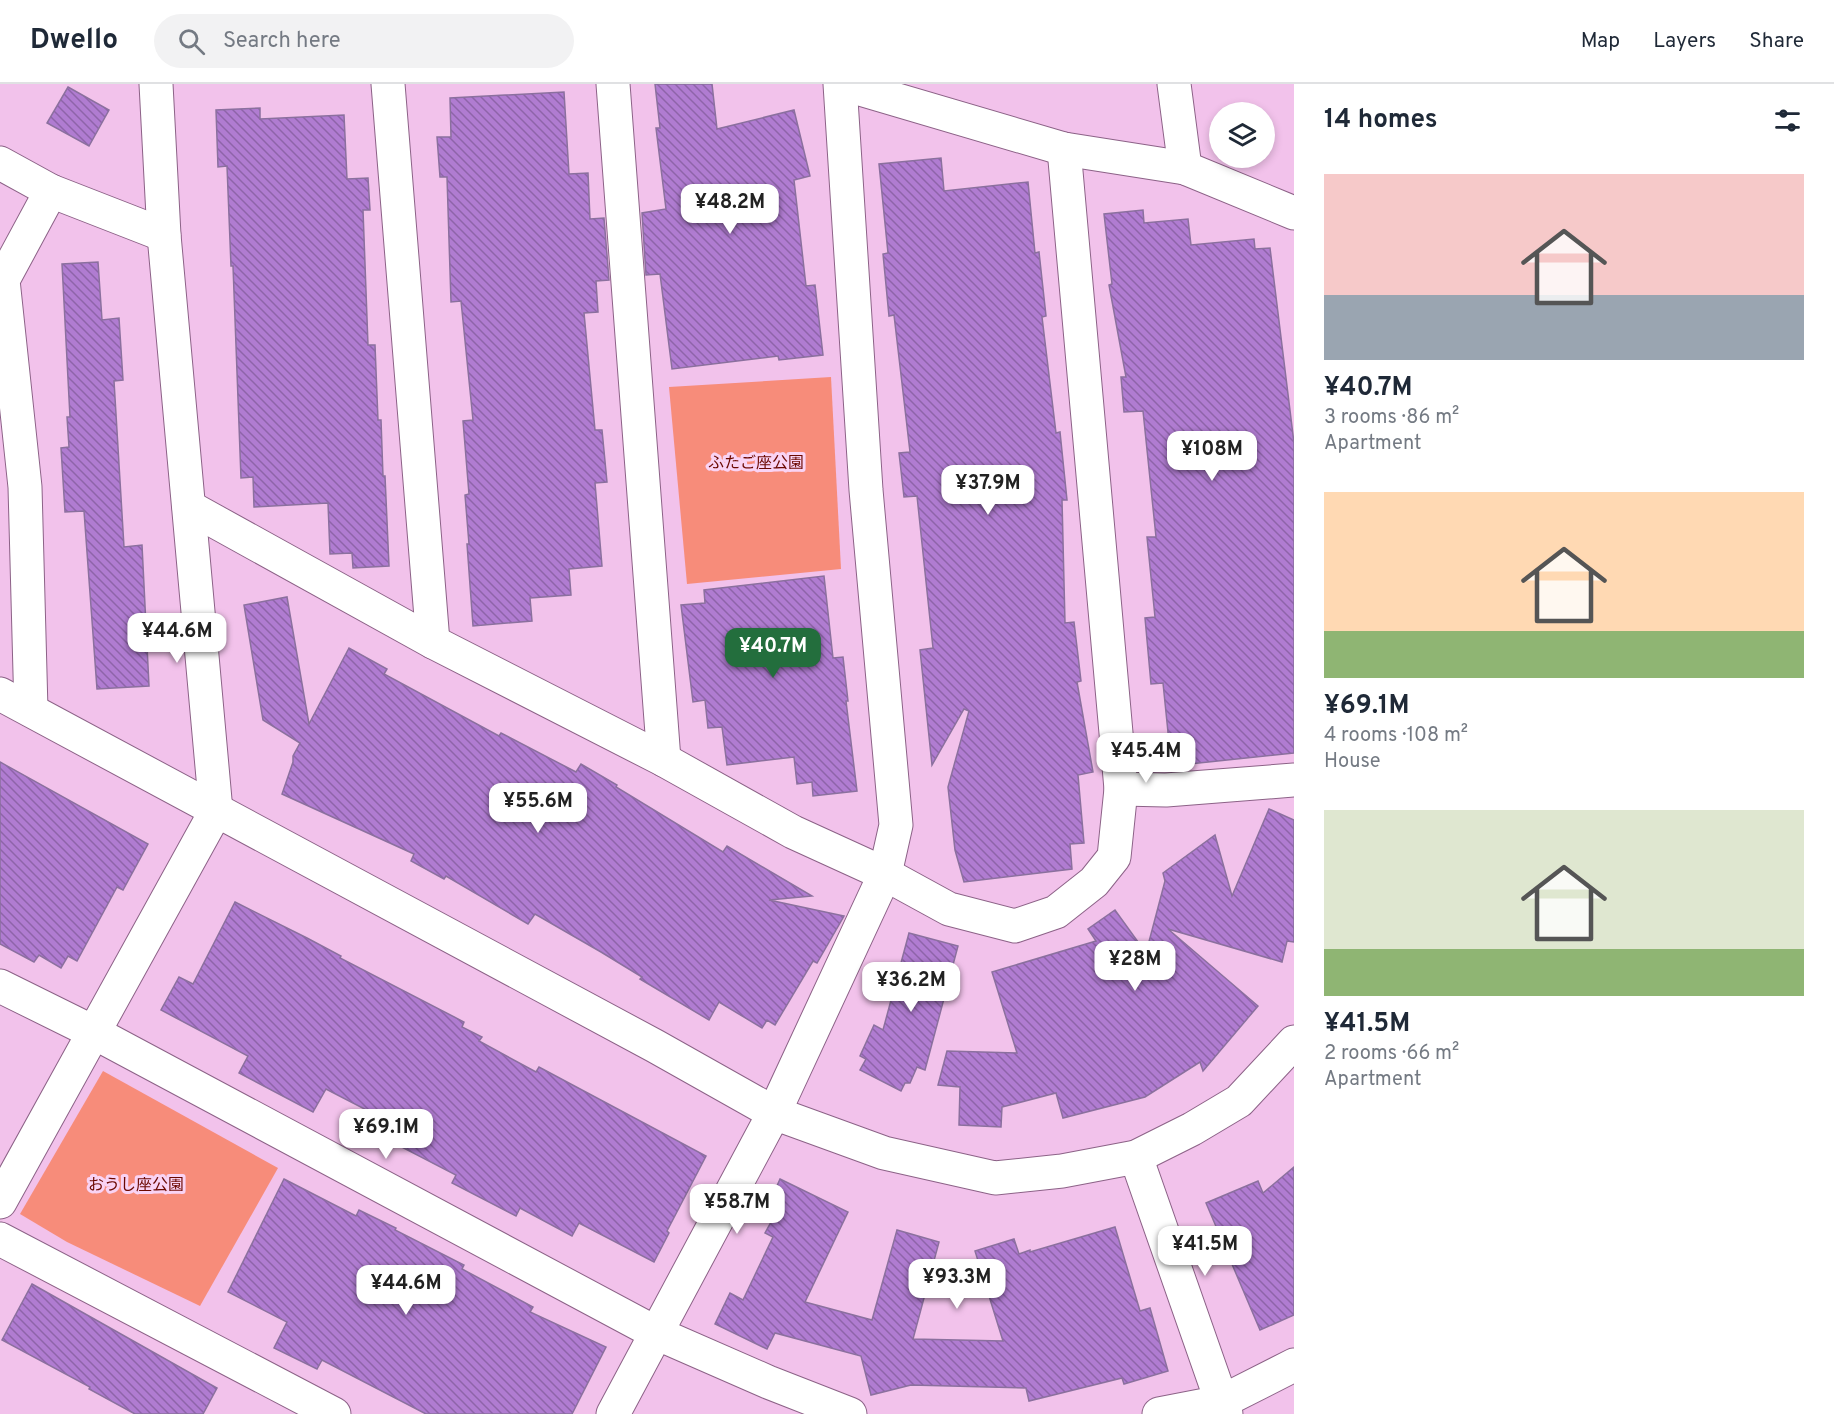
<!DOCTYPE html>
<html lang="en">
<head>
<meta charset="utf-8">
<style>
  body { margin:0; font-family:Overpass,"Noto Sans JP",sans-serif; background:#f2f2f3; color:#1f2937; height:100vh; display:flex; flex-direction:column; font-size:22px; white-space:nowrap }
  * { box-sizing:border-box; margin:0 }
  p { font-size:20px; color:#747a83 }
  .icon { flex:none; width:33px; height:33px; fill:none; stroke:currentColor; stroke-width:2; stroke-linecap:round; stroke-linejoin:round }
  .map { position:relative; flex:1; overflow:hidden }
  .sheet { display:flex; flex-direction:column; background:#fff; width:540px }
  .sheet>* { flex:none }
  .controls { position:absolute; left:1209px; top:18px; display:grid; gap:12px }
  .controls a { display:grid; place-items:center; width:66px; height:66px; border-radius:50%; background:#fff; box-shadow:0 3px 9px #0003; font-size:30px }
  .price { position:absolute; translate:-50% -51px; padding:0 14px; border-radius:12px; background:#fff; color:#222; font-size:20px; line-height:39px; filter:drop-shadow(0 2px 3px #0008) }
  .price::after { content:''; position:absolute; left:50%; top:36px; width:18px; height:14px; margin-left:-9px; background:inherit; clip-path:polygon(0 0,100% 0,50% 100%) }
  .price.selected { background:#236e3d; color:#fff }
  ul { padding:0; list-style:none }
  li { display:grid; align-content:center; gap:12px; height:318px; padding:0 30px }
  li span { display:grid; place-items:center; height:186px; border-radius:0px; color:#555 }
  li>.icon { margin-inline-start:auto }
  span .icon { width:108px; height:108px; fill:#fffc; stroke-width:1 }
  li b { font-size:26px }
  h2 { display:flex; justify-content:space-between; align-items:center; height:72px; padding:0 30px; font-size:26px }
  header { display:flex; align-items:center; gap:36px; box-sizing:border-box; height:84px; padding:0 30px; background:#fff; border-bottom:2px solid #e0e1e3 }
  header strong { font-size:28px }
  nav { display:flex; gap:33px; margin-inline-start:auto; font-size:21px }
  .search { width:420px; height:54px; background:#f2f2f3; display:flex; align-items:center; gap:15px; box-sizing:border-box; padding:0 21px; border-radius:33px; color:#747a83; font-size:22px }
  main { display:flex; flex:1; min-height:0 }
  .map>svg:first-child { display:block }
  .green { fill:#f78c7a }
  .building { fill:url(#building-back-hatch); stroke:#8b709e; stroke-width:1.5 }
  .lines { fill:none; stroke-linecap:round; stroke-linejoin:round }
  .minor-casing { stroke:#8c6287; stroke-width:35 }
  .minor { stroke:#fff; stroke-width:33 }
  .labels { text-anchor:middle; stroke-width:6; stroke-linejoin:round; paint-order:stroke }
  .park-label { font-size:16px; fill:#6b0800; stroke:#f9d3f4 }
</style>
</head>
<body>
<header>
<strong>Dwello</strong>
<div class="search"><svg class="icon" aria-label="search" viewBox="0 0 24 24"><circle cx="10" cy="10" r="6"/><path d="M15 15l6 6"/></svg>Search here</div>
<nav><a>Map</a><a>Layers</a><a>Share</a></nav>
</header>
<main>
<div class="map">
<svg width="1294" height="1330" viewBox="0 0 1294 1330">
  <defs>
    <pattern id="building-back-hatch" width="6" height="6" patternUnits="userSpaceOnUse" patternTransform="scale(1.5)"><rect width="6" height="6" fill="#b07cd1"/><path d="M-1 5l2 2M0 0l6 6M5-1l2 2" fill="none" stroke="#8e64a9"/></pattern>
  </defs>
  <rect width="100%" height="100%" fill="#f2c2eb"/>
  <g class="green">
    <path d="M831 293 841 485 687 500 669 303Z"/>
    <path d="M103 987 278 1084 200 1222 67 1158 20 1130Z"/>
  </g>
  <g class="building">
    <path d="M655 0H712L717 45 794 26 810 92 794 96 806 202 815 201 823 271 779 276 778 272 672 285 660 190 646 191 642 129 666 125 656 44H660Z"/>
    <path d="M68 3 109 26 89 62 47 39Z"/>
    <path d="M564 8 569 90 588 89 590 135 604 134 609 196 596 197 598 228 584 229 595 346H602L607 398 595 399 602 482 569 485 571 511 530 514 532 537 473 542 467 460H469L465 411 469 410 463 337 473 336 461 217 451 218 447 93H440L437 53H451L450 14Z"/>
    <path d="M260 24V35L344 31 347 95 368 94 370 126H363L368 261H375L378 336H381L383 392H385L389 482 353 484 352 469 330 470 328 419 254 423 253 393 241 394 233 182H231L227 82 218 83 216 26Z"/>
    <path d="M941 74 944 107 1028 98 1035 169 1039 168 1046 232 1042 233 1056 349 1060 348 1067 416H1062L1065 539 1074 538 1081 597 1077 598 1093 688 1078 691 1084 759 1070 760 1072 785 964 798 955 766 948 703 969 627 964 625 932 681 920 566 933 564 917 412 904 413 899 369 910 368 894 231 889 232 883 170 888 169 879 80Z"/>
    <path d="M1143 126 1144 139 1188 135 1191 161 1254 155 1255 165 1270 164 1294 359V669L1180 681 1178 657 1169 658 1163 599 1151 600 1145 534 1155 533 1147 453H1156L1143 327 1124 328 1121 293H1126L1109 201 1112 200 1104 130Z"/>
    <path d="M98 178 102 236 119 234 123 296 114 297 124 463 142 461 149 602 97 605 84 427 65 428 61 364 69 363 67 333H70L62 180Z"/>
    <path d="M824 492 833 574 843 573 848 617H846L857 707 813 712 812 698 797 700 794 673 727 681 722 643 708 644 705 616 693 618 681 521 705 519 704 506Z"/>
    <path d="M287 513 309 640 349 564 387 585 384 590 499 652 501 649 576 688 581 680 617 701 616 703 723 768 727 762 812 812 769 816 844 832 817 879 813 877 775 941 767 936 762 944 719 918 709 936 640 895 642 893 601 868 535 830 528 840 446 792 444 795 411 777 414 770 282 710 293 678V672L300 659 263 636 244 521Z"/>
    <path d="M0 678 148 760 123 806 117 803 77 877 68 872 61 884 39 871 34 878 0 860Z"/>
    <path d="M1269 725 1294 736V858L1287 857 1282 878 1168 845 1258 922 1203 987 1200 978 1145 1013 1063 1034 1056 1009 1002 1023 1001 1043 959 1041 960 1003 938 1001 947 967 1017 969 992 888 1096 857 1088 845 1115 826 1146 869 1165 797 1163 789 1215 751 1232 812Z"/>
    <path d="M235 818 307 854 341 872 340 874 464 938 462 943 482 953 479 957 536 988 539 983 706 1072 667 1147 669 1149 654 1178 579 1139 572 1152 520 1124 516 1132 452 1099 456 1091 388 1056 391 1049 380 1043 384 1035 326 1005 313 1028 239 989 248 972 161 926 179 893 193 900Z"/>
    <path d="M909 849 958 862 925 986 917 983 910 999H905L901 1007 860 986 866 975 860 972 874 941 883 946Z"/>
    <path d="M1294 1083V1231L1260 1246 1206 1119 1258 1097 1263 1109Z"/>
    <path d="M284 1095 356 1132 359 1126 396 1144 395 1146 464 1181 462 1185 533 1223 530 1228 606 1263 572 1330H426L322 1276 317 1285 274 1264 287 1238 228 1208Z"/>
    <path d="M780 1095 848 1128 805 1218 872 1236 897 1146 939 1158 913 1255 1003 1257 975 1167 1014 1155 1019 1170 1030 1166V1168L1115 1143 1140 1227 1150 1224 1168 1287 1124 1300 1122 1294 1029 1317 1026 1304 911 1301 871 1311 861 1272 775 1249 767 1265 715 1240 730 1209 743 1216 773 1153 765 1149 771 1138 763 1134Z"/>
    <path d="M32 1200 217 1304 203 1330H135L89 1305 90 1303 2 1256Z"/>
  </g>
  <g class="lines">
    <g class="minor-casing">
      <g id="minor">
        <path d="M388 0 433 558"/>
        <path d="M613 0 664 676"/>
        <path d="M843 0 1064 65 1185 84 1294 129"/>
        <path d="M1174 0 1185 84"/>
        <path d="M0 79 51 107 164 151"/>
        <path d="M189 423 433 558 664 676 793 748 885 790 949 825 1015 842 1056 828 1094 798 1114 773 1121 705 1064 65"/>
        <path d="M0 610 655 962 774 1029 884 1069 995 1094 1062 1087 1136 1073 1192 1045 1239 1017 1294 958"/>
        <path d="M31 626 25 403 3 196 51 107"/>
        <path d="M1121 705 1166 706 1294 696"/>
        <path d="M0 902 93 948 656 1249 768 1298 850 1330"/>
        <path d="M1136 1073 1226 1330"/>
        <path d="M0 1118 216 727 164 151 156 0"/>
        <path d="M0 1155 334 1330"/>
        <path d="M613 1330 774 1029 885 790 896 741 866 406 840 0"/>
        <path d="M1159 1330 1221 1318 1294 1281"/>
      </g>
    </g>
    <use href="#minor" class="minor"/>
  </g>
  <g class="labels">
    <g class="park-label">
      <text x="756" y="384">ふたご座公園</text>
      <text x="136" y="1106">おうし座公園</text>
    </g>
  </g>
</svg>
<div class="controls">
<a><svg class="icon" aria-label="layers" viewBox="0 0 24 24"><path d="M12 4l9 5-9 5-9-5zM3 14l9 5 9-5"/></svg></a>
</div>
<b class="price" style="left:730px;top:151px">¥48.2M</b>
<b class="price" style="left:1212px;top:398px">¥108M</b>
<b class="price" style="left:988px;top:432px">¥37.9M</b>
<b class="price" style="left:177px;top:580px">¥44.6M</b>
<b class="price selected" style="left:773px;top:595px">¥40.7M</b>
<b class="price" style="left:1146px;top:700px">¥45.4M</b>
<b class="price" style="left:538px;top:750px">¥55.6M</b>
<b class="price" style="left:1135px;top:908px">¥28M</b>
<b class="price" style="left:911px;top:929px">¥36.2M</b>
<b class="price" style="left:386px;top:1076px">¥69.1M</b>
<b class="price" style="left:737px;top:1151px">¥58.7M</b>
<b class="price" style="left:1205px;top:1193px">¥41.5M</b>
<b class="price" style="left:957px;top:1226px">¥93.3M</b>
<b class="price" style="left:406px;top:1232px">¥44.6M</b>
</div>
<section class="sheet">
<h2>14 homes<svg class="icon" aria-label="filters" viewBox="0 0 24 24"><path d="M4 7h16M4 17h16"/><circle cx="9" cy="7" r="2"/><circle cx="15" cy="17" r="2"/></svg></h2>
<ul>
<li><span style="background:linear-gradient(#f6c9c9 65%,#9aa5b1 0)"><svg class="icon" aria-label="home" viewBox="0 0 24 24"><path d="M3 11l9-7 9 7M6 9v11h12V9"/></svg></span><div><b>¥40.7M</b><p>3 rooms · 86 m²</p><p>Apartment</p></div></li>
<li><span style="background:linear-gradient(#ffd9b3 75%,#8fb573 0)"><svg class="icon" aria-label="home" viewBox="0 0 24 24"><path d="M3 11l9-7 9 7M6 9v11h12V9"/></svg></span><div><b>¥69.1M</b><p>4 rooms · 108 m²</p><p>House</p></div></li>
<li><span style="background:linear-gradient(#dfe7d0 75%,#8fb573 0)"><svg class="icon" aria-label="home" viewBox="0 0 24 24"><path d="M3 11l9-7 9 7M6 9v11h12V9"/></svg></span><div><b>¥41.5M</b><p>2 rooms · 66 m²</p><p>Apartment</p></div></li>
</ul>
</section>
</main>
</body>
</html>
